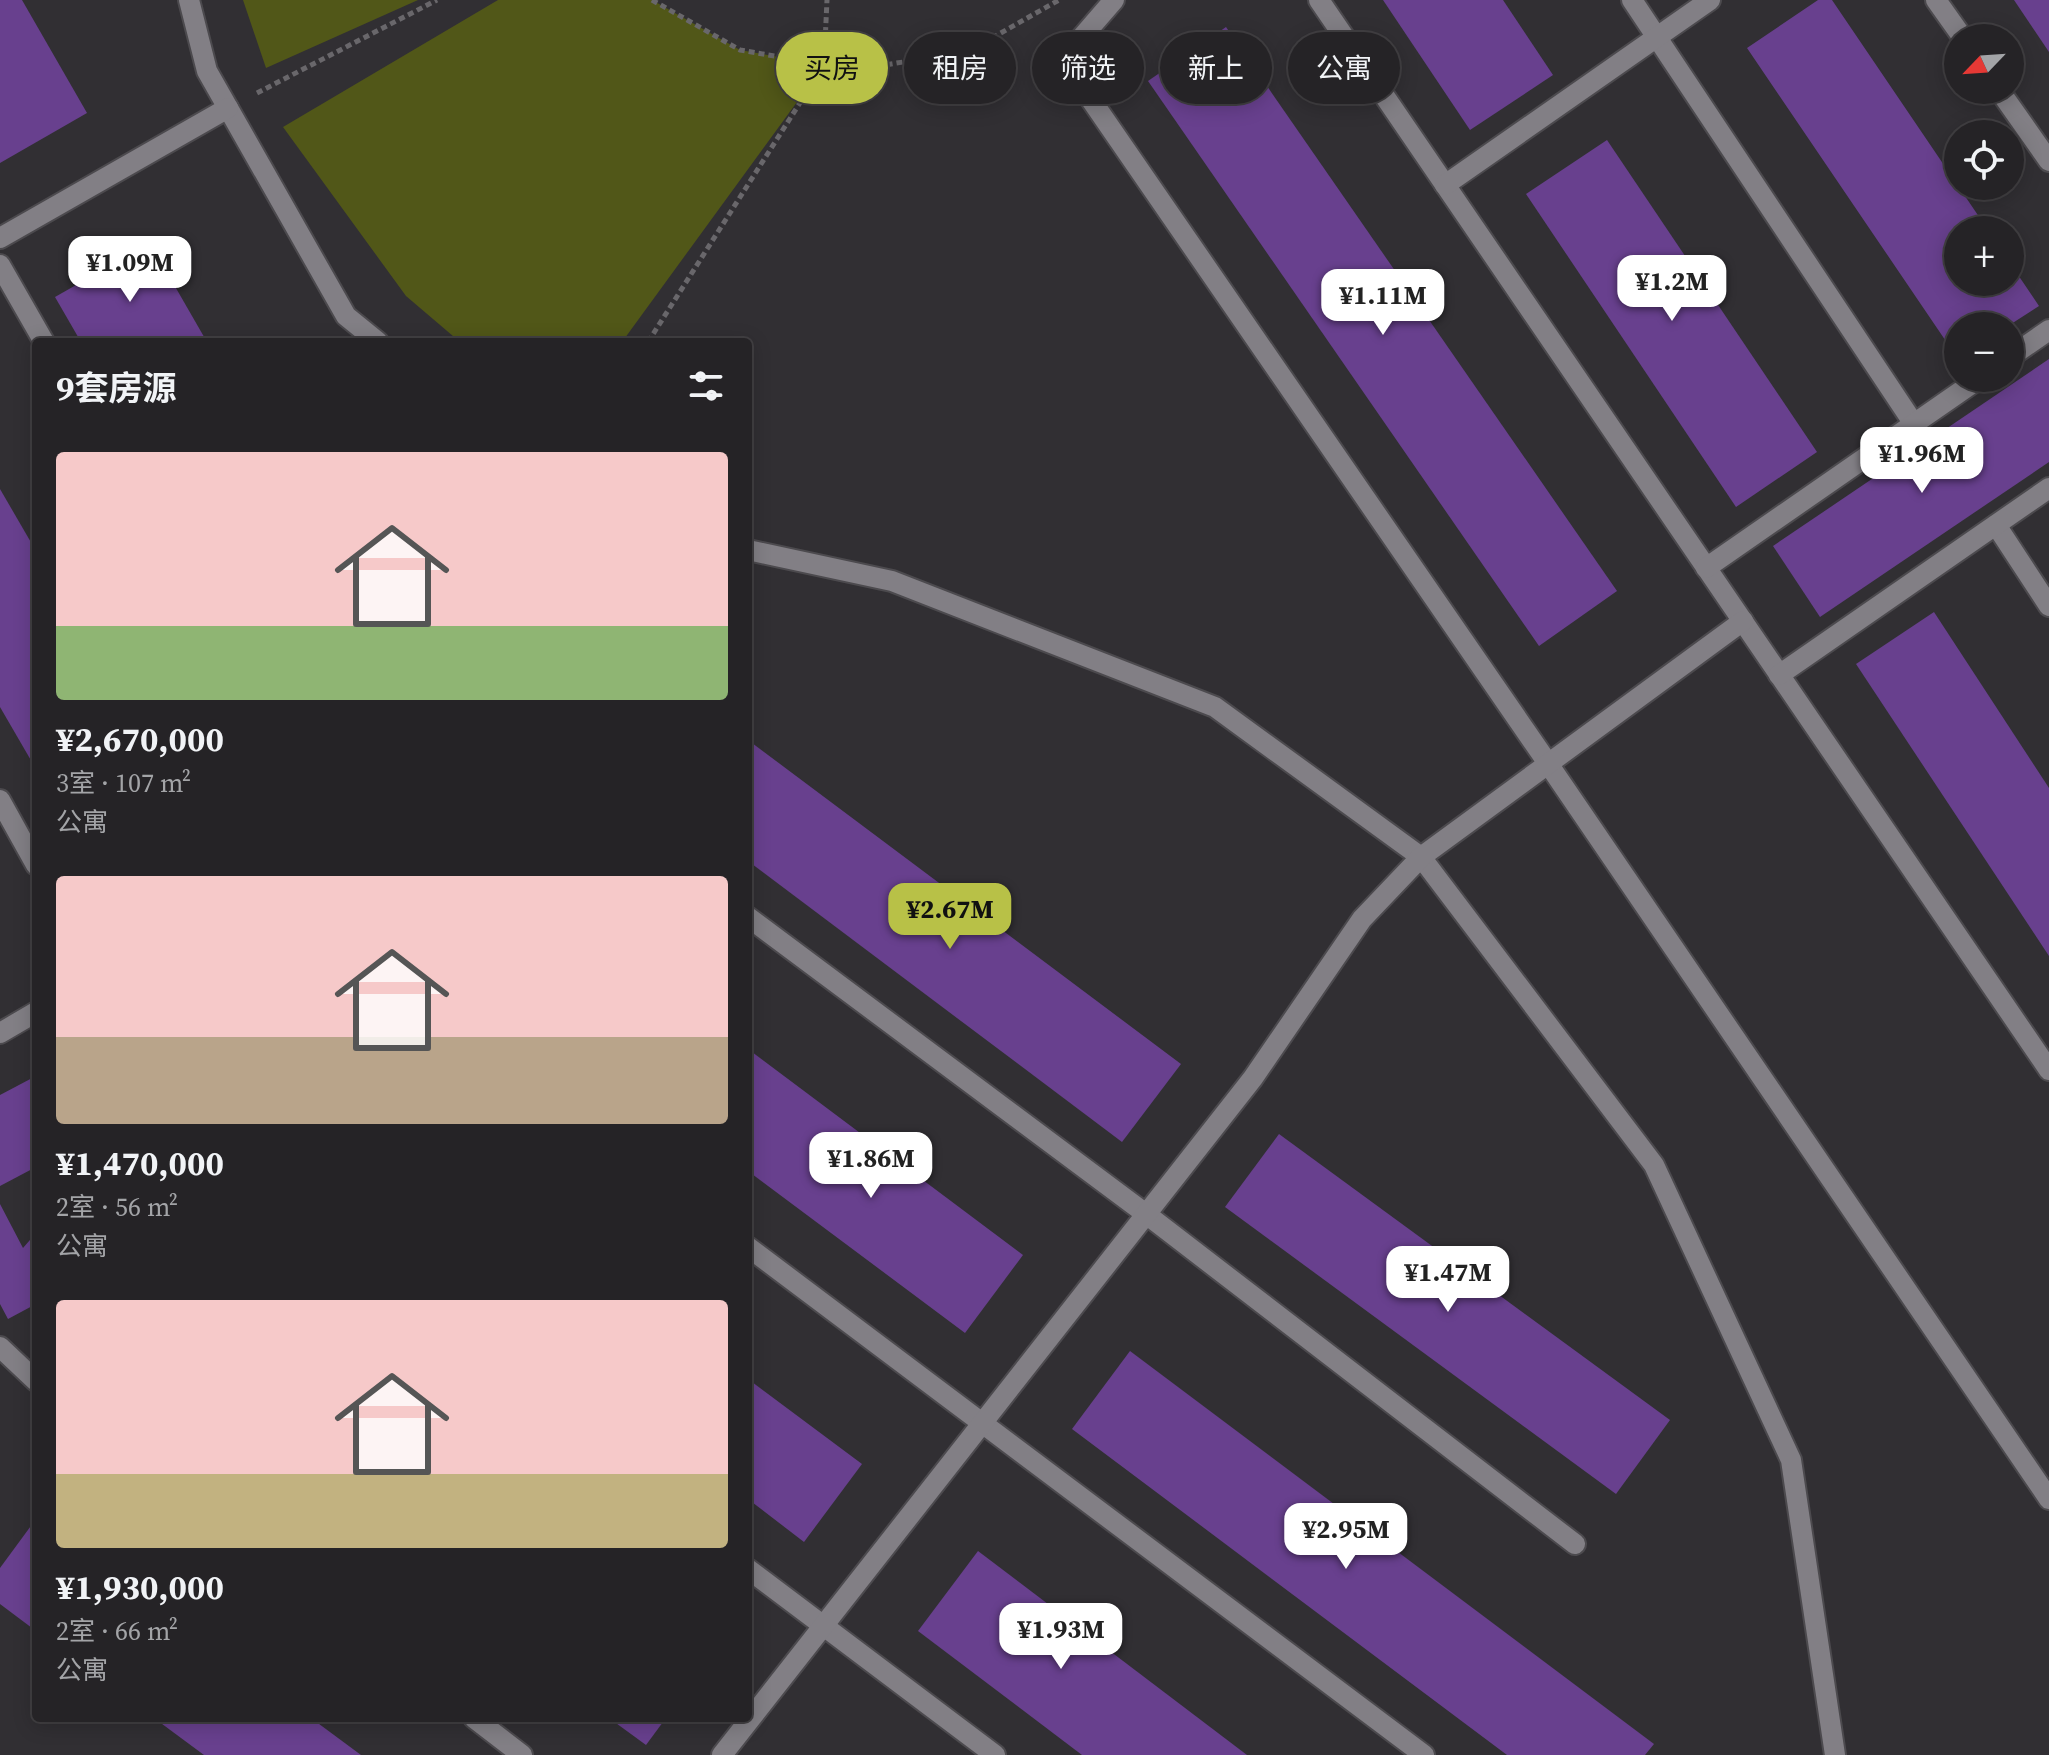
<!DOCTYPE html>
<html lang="zh">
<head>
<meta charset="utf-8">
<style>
  body { margin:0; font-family:"Source Serif 4","Noto Sans SC",serif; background:#2d2b2e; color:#f1f3f6; height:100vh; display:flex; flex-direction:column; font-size:30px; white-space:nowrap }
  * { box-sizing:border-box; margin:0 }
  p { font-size:26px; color:#a3a4a7 }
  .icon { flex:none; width:44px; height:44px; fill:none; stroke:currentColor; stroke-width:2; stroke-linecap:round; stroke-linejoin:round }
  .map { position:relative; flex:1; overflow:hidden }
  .details { position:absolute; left:32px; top:338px; width:720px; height:1384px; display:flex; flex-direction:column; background:#252326; border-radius:8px; box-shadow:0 4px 20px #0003,0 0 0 2px #424043 }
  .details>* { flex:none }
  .banner { position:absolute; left:776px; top:32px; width:760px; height:72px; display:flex; gap:16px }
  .needle { width:52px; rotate:245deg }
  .controls { position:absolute; left:1944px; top:24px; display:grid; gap:16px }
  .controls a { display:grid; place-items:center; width:80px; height:80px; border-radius:50%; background:#252326; box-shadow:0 4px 20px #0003,0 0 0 2px #424043; font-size:40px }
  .price { position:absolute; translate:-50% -68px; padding:0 18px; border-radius:16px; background:#fff; color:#222; font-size:26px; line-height:52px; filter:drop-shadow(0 2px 4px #0008) }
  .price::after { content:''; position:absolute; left:50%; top:48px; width:24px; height:18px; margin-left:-12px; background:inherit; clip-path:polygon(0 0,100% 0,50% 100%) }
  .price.selected { background:#b8c147; color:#111 }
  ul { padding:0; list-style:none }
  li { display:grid; align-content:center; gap:16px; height:424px; padding:0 24px }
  li span { display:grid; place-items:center; height:248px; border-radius:8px; color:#555 }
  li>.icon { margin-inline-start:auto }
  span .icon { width:144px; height:144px; fill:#fffc; stroke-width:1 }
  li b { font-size:34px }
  h2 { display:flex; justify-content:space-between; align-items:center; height:96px; padding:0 24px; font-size:34px }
  .chip { padding:0 28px; border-radius:36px; background:#252326; box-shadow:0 4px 20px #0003,0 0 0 2px #424043; font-size:28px; line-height:72px }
  .chip.selected { background:#b8c147; color:#111 }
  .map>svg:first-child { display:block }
  .green { fill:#515718 }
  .building { fill:#68408e }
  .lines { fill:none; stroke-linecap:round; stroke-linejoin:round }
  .minor-casing { stroke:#4c4a4e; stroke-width:24 }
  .path { stroke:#69676b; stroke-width:5; stroke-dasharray:6 4; stroke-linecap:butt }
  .minor { stroke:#827f85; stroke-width:20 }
</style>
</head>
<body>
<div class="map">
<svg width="2049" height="1755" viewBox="0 0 2049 1755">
  <rect width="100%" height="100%" fill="#312f33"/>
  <g class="green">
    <path d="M243 0H418L266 68Z"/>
    <path d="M498 0H652L740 50 824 65 622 342H460L406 296 283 127Z"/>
  </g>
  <g class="building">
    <path d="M0 0H22L87 113 0 163Z"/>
    <path d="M1383 0H1503L1553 75 1470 130Z"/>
    <path d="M1818 0H1832L1988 230H1958V282H2010V263L2039 306 2008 326H1958V359L1747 48Z"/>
    <path d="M2014 0H2049V52Z"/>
    <path d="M1226 27 1617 591 1539 646 1148 81Z"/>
    <path d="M1607 140 1817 452 1736 507 1526 194Z"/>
    <path d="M150 243 207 342H81L55 297Z"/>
    <path d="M2049 359V462L1820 617 1773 546Z"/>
    <path d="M0 489 36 551V769L0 707Z"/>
    <path d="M1934 612 2049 788V956L1856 664Z"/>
    <path d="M748 740 1181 1064 1122 1142 748 861Z"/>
    <path d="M748 1049 1023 1255 965 1333 748 1171Z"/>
    <path d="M36 1076V1167L0 1186V1095Z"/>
    <path d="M1279 1134 1670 1420 1616 1494 1225 1207Z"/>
    <path d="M0 1204 23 1248 36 1233V1304L8 1319 0 1304Z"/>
    <path d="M1130 1351 1654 1744 1645 1755H1507L1072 1429Z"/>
    <path d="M748 1379 862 1464 804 1542 748 1499Z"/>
    <path d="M36 1519V1631L0 1604V1568Z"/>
    <path d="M978 1551 1247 1755H1082L918 1631Z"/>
    <path d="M154 1718H311L361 1755H204Z"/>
    <path d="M609 1718H666L646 1745Z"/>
  </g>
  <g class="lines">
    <g class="minor-casing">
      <g id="minor">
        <path d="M189 0 207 71 346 316 378 342"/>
        <path d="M1114 0 1063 59 1547 762 2049 1499"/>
        <path d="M1319 0 2049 1070"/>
        <path d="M1632 0 1914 424"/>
        <path d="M1936 0 1963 38"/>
        <path d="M1999 90 2049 161"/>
        <path d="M1445 185 1710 0"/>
        <path d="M0 238 228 108"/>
        <path d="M0 265 44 342"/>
        <path d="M2010 357 2049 330"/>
        <path d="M1996 525 2049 606"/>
        <path d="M748 550 892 581 1215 707 1421 857 1654 1165 1791 1460 1835 1755"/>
        <path d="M1706 568 1980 378"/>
        <path d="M1779 675 2049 488"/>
        <path d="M0 800 36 865"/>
        <path d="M748 917 1146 1214 1575 1544"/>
        <path d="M0 1033 36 1012"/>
        <path d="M748 1247 1424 1755"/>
        <path d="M0 1347 36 1381"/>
        <path d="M748 1569 995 1755"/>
        <path d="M474 1718 522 1755"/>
        <path d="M722 1755 1253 1078 1362 919 1421 857 1743 621"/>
      </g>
    </g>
    <g class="path">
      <path d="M652 0 740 50 855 70 969 51 1059 0"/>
      <path d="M257 93 437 0"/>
      <path d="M648 342 824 65 827 0"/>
    </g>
    <use href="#minor" class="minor"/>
  </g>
</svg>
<div class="controls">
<a><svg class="needle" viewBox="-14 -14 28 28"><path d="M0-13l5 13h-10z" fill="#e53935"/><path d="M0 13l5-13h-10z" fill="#a3a4a7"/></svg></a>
<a><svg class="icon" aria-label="locate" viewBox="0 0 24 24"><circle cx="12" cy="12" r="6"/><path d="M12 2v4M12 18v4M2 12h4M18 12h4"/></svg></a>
<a>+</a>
<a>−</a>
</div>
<b class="price" style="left:130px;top:304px">¥1.09M</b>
<b class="price" style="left:1672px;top:323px">¥1.2M</b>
<b class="price" style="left:1383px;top:337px">¥1.11M</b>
<b class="price" style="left:1922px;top:495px">¥1.96M</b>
<b class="price selected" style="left:950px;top:951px">¥2.67M</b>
<b class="price" style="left:871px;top:1200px">¥1.86M</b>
<b class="price" style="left:1448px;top:1314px">¥1.47M</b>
<b class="price" style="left:1346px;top:1571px">¥2.95M</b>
<b class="price" style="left:1061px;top:1671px">¥1.93M</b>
<div class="banner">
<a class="chip selected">买房</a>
<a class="chip">租房</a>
<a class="chip">筛选</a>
<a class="chip">新上</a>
<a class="chip">公寓</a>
</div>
<section class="details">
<h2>9套房源<svg class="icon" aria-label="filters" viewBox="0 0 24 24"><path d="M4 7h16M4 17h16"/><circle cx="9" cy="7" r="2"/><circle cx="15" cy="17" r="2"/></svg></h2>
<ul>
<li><span style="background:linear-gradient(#f6c9c9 70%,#8fb573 0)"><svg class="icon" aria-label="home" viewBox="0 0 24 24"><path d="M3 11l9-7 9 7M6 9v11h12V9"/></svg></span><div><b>¥2,670,000</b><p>3室 · 107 m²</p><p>公寓</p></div></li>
<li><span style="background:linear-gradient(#f6c9c9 65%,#b9a48a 0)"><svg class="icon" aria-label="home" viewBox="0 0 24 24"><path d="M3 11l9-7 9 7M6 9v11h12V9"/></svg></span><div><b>¥1,470,000</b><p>2室 · 56 m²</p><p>公寓</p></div></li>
<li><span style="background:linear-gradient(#f6c9c9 70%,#c2b280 0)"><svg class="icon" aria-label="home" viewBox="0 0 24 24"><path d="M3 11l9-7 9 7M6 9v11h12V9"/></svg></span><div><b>¥1,930,000</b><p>2室 · 66 m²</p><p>公寓</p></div></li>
</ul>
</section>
</div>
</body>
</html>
